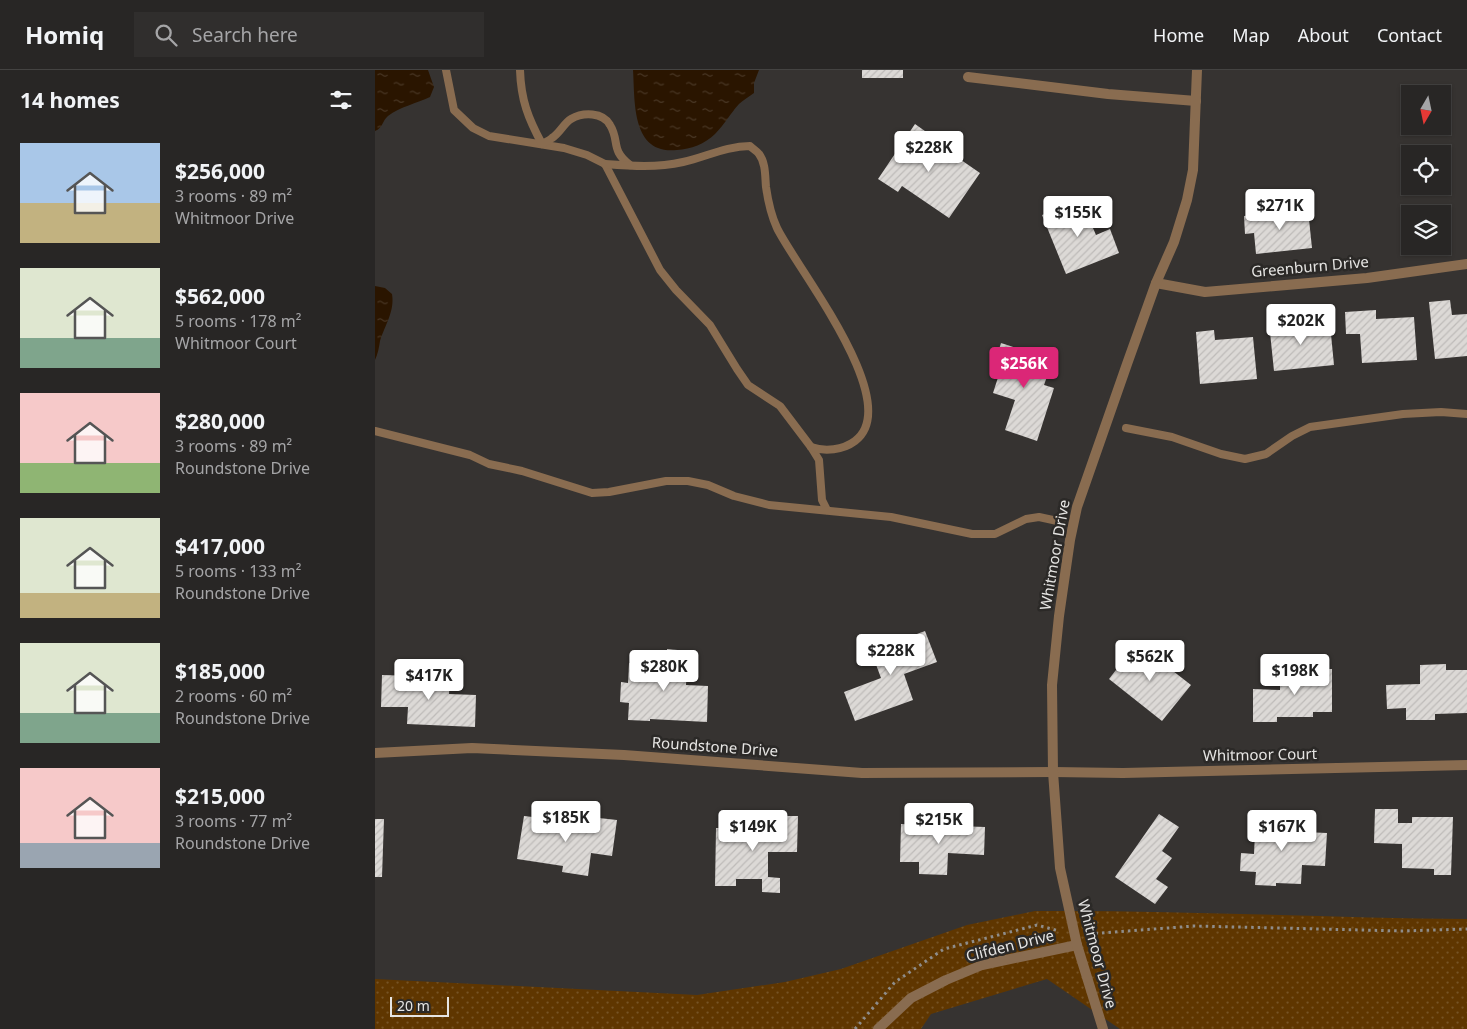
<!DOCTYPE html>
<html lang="en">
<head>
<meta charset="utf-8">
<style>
  body { margin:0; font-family:"Noto Sans",sans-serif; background:#302e2d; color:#f1f3f6; height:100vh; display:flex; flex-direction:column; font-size:19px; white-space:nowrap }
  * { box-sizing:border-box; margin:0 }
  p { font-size:16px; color:#a5a5a7 }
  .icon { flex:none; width:28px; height:28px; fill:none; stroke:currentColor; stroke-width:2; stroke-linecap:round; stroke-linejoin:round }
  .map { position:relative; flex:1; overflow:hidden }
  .drawer { display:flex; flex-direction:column; background:#282625; width:375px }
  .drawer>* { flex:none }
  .needle { width:32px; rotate:189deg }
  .fabs { position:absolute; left:1026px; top:15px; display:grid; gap:10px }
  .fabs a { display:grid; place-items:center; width:50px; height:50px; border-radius:0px; background:#282625; box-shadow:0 1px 4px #0004,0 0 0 1px #444342; font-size:25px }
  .scale { position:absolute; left:15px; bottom:12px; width:59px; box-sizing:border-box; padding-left:5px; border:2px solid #e6e5e3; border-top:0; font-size:14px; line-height:18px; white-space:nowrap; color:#e6e5e3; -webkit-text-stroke:4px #2b2927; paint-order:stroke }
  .price { position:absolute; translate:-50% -42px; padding:0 11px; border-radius:5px; background:#fff; color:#222; font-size:16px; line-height:32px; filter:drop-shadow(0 1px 2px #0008) }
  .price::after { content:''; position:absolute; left:50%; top:30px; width:15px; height:11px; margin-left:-8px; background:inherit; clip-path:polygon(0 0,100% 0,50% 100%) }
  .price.active { background:#db2777; color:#fff }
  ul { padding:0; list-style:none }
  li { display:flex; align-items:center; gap:15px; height:125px; padding:0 20px }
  li span { display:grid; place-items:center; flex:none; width:140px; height:100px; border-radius:0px; color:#555 }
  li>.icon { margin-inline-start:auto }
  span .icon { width:60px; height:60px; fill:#fffc; stroke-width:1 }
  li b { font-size:21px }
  h2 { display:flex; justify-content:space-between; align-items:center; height:60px; padding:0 20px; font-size:21px }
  header { display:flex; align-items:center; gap:30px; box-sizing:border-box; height:70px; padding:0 25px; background:#282625; border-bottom:1px solid #444342 }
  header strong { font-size:24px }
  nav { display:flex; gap:28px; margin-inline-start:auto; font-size:18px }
  .search { width:350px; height:45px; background:#302e2d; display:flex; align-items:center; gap:12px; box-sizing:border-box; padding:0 18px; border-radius:0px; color:#a5a5a7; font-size:19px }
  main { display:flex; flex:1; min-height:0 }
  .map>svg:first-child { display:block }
  .grass { fill:url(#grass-dots) }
  .water { fill:url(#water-ripples) }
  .building { fill:url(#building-hatch) }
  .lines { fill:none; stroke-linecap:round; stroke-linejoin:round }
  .path { stroke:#8f8d8b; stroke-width:3; stroke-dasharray:2.5 4; stroke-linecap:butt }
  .lane { stroke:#896c50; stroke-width:8 }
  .street { stroke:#896c50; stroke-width:10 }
  .labels { text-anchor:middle; stroke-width:5; stroke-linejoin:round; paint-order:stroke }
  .street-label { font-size:15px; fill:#e6e5e3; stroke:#2b2927 }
</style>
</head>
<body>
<header>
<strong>Homiq</strong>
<div class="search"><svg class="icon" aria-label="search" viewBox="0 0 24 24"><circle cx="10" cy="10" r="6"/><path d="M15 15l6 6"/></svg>Search here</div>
<nav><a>Home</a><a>Map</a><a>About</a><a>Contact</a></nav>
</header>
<main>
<section class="drawer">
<h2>14 homes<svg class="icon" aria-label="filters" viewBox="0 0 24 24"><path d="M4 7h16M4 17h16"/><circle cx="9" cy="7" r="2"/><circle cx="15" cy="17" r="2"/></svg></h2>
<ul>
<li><span style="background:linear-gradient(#a9c7e8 60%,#c2b280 0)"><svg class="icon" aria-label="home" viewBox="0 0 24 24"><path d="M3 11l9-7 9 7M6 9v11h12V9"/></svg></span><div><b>$256,000</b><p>3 rooms · 89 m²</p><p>Whitmoor Drive</p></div></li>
<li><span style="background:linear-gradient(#dfe7d0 70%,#7fa58c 0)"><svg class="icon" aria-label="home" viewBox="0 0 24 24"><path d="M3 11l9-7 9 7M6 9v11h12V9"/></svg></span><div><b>$562,000</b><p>5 rooms · 178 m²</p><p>Whitmoor Court</p></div></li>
<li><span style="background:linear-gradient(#f6c9c9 70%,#8fb573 0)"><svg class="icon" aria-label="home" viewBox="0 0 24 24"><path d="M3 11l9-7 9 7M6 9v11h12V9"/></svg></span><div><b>$280,000</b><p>3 rooms · 89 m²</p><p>Roundstone Drive</p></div></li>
<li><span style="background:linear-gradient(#dfe7d0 75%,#c2b280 0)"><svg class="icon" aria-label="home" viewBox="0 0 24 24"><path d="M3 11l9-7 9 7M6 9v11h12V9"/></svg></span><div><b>$417,000</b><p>5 rooms · 133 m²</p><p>Roundstone Drive</p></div></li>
<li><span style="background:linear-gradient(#dfe7d0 70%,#7fa58c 0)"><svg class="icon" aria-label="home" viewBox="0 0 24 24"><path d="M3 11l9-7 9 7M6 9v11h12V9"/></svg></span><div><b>$185,000</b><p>2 rooms · 60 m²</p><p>Roundstone Drive</p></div></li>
<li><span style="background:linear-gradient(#f6c9c9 75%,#9aa5b1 0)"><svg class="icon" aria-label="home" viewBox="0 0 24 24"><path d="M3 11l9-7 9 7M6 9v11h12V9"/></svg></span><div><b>$215,000</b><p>3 rooms · 77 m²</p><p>Roundstone Drive</p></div></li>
</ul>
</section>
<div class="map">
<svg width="1092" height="959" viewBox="0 0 1092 959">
  <defs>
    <pattern id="grass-dots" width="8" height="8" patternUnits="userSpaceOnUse" patternTransform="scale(1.25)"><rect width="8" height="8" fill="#5f3600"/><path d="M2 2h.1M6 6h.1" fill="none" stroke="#765325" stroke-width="1.8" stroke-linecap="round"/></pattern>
    <pattern id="water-ripples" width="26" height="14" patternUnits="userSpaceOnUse" patternTransform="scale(1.25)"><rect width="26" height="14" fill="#2a1500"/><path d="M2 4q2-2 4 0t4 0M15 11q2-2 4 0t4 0" fill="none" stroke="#493725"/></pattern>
    <pattern id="building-hatch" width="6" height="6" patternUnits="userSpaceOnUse" patternTransform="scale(1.25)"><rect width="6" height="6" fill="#dcd9d6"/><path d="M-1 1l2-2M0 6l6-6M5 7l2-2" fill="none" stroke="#bebbb9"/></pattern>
  </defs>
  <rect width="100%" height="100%" fill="#363331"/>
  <path class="grass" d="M660 841C804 840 948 848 1092 849V959H745L672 909 556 944 546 959H0V909L322 925 410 912 466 899 592 855Z"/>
  <g class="water">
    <path d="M0 0H53L59 17 55 27C42 33 25 37 13 46 7 51 8 58 0 61Z"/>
    <path d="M258 0H384L379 13V23C374 27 368 30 364 34 355 44 349 55 340 64 330 74 316 79 302 80 256 85 260 31 258 0Z"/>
    <path d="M0 216 10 218 17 224C20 241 10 255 5 271 4 277 3 284 0 290Z"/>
  </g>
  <g class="building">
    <rect x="487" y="0" width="41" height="8"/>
    <path d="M540 54 564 71 558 79 572 88 576 83 605 103 574 148 527 116 523 122 503 109Z"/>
    <path d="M706 130 721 165 735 159 744 183 691 204 667 145Z"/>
    <path d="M933 140 937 178 881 184 879 163 870 164 869 146Z"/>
    <path d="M1075 230 1077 245 1092 244V286L1060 289 1054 232Z"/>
    <path d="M1001 240V249L1039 247 1042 290 987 293 985 264H971L970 242Z"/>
    <path d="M918 250 919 257 955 254 959 295 899 301 894 253Z"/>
    <path d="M839 260 840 270 878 267 882 309 825 314 821 262Z"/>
    <path d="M626 273 678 290 669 315 679 318 662 371 630 360 640 330 618 323 628 292 621 289Z"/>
    <path d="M550 561 562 592 529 604 538 630 480 651 469 622 506 608 496 581Z"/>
    <path d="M762 573 816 615 787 651 734 609Z"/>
    <path d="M292 579 313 581 311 615 333 616 332 652 275 649V651L253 650 254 633 245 632 246 612 253 613 254 593 292 595Z"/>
    <path d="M1071 594V600H1092V643L1060 644V650H1031V638L1012 639 1011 615 1045 614V595Z"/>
    <path d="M905 599H957V642H938V647H902V652H878V619L905 620Z"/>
    <path d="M7 605 75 607 74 624 101 625 100 657 32 654 33 637H6Z"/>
    <path d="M1000 739H1023V753H1037V747H1078L1076 805H1059V799L1027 798V774L999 773Z"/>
    <path d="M881 741 907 743 906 761 952 763 950 796 927 795 926 814 901 813V816L880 815 881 802 865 801 866 783 879 784Z"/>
    <path d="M784 744 804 757 787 781 797 788 781 809 793 817 780 834 740 807Z"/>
    <path d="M149 746 175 749 174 755 214 760 215 747 242 750 237 786 216 783 213 806 187 802 188 796 142 789Z"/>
    <path d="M396 746H423L422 782H393V807L405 808V823L387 822V809H361V816H340L341 758H396Z"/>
    <path d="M0 749H9L7 807H0Z"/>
    <path d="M526 754 610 757 609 785 573 783 572 805 544 804V792H525Z"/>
  </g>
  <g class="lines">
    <g class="path">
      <path d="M714 864 819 856 1027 861 1092 859"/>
      <path d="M480 959 520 912 569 879 662 855 684 861"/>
    </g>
    <g class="lane">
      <path d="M71 0 79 40 98 58 114 66 189 78 212 85 230 94 285 200 301 220 335 255 362 299 373 315 405 336 436 377 444 390 447 430 452 440"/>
      <path d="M145 0C146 30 153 48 167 74 170 72 174 71 177 68 185 63 189 53 196 49 208 42 228 42 235 55 245 71 235 80 255 95"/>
      <path d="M230 94C256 96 282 98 308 92 331 87 351 76 375 76 378 79 382 81 384 84 391 93 390 107 391 117 393 131 396 145 402 158 420 196 531 333 480 371 468 380 450 382 436 377"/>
      <path d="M751 358 797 367 846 384 870 389 891 384 917 366 935 357 1028 344 1066 342 1092 344"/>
      <path d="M0 361 95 385 114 394 147 401 217 423 234 422 291 411H313L333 415 359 426 394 435 516 447 597 464H620L651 449 664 447 687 452"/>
    </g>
    <g class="street">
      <path d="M593 7 733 24 821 31"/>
      <path d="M781 213 830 222 992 208 1092 194"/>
      <path d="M0 683 97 678 249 685 487 703 678 702 748 703 1092 695"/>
      <path d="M503 959 536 928 571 910 607 895 702 875"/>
      <path d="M728 959 702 875 685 798 678 702 677 615 684 546 695 470 702 437 752 294 781 213 799 172 812 130 818 100 822 0"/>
    </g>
  </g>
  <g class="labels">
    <g class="street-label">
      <text transform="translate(935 197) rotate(-5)" y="5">Greenburn Drive</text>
      <text transform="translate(680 485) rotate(-80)" y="5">Whitmoor Drive</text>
      <text transform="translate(340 677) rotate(4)" y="5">Roundstone Drive</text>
      <text transform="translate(885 685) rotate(-1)" y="5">Whitmoor Court</text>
      <text transform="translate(635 876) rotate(-14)" y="5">Clifden Drive</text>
      <text transform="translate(722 884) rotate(75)" y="5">Whitmoor Drive</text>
    </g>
  </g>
</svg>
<div class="fabs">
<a><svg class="needle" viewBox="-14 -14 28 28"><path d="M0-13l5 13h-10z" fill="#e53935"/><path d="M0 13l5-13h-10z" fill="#a5a5a7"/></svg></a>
<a><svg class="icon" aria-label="locate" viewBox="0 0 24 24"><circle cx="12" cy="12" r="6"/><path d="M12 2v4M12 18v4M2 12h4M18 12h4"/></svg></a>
<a><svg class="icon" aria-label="layers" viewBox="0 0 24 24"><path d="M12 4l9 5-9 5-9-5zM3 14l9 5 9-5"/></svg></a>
</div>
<div class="scale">20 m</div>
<b class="price" style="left:554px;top:103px">$228K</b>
<b class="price" style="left:905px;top:161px">$271K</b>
<b class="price" style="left:703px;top:168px">$155K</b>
<b class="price" style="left:926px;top:276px">$202K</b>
<b class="price active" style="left:649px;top:319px">$256K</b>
<b class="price" style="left:516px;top:606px">$228K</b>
<b class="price" style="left:775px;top:612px">$562K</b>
<b class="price" style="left:289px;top:622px">$280K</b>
<b class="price" style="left:920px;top:626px">$198K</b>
<b class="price" style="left:54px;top:631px">$417K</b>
<b class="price" style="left:191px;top:773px">$185K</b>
<b class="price" style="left:564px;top:775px">$215K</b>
<b class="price" style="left:378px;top:782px">$149K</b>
<b class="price" style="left:907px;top:782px">$167K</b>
</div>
</main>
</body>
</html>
